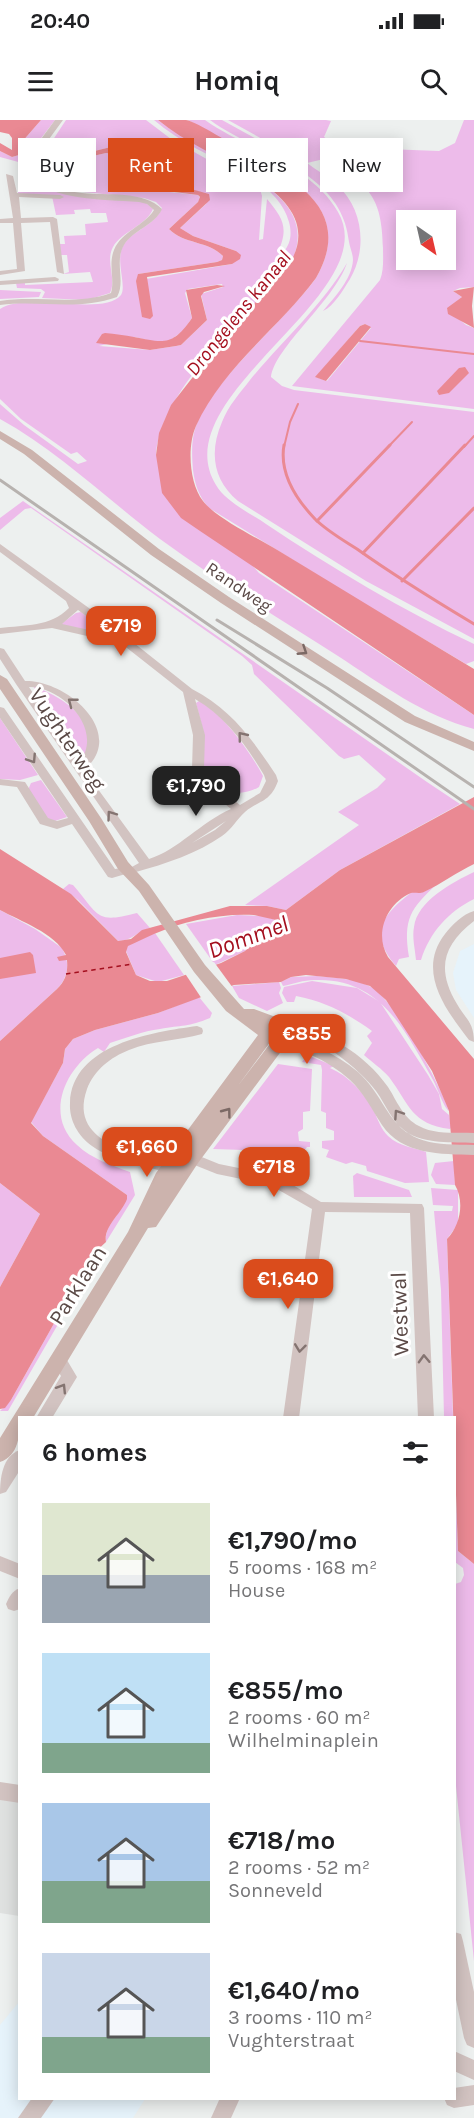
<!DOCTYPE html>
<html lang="en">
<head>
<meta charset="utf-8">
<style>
  body { margin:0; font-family:Karla,sans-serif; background:#f6f6f6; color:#202124; height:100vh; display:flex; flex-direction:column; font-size:22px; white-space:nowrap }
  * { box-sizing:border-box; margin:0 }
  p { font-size:20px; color:#757577 }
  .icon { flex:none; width:33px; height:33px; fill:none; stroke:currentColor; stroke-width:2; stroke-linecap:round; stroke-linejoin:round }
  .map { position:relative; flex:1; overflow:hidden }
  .panel { position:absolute; left:18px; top:1296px; width:438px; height:684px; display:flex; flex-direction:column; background:#fff; border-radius:0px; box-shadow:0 3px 15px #0003 }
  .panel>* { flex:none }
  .guide { position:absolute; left:18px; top:18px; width:438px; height:54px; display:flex; gap:12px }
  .needle { width:39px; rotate:146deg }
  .fabs { position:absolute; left:396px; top:90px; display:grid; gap:12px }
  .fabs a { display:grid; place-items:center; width:60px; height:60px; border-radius:0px; background:#fff; box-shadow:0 3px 15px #0003; font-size:30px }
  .price { position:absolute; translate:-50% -51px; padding:0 14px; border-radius:12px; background:#da4c1c; color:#fff; font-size:20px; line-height:39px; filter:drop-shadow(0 2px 3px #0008) }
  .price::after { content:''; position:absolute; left:50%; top:36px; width:18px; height:14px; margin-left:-9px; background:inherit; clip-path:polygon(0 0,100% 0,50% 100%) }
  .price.active { background:#222; color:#fff }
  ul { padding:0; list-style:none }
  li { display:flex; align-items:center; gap:18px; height:150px; padding:0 24px }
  li span { display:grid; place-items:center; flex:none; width:168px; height:120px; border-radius:0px; color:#555 }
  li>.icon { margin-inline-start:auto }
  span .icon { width:72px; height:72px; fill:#fffc; stroke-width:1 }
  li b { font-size:26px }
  h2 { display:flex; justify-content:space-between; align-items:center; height:72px; padding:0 24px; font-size:26px }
  .pill { padding:0 21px; border-radius:0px; background:#fff; box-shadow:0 3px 15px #0003; font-size:21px; line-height:54px }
  .pill.active { background:#da4c1c; color:#fff }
  .status { display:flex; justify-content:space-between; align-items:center; height:42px; padding:0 30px; background:#fff; direction:ltr }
  .status svg { height:16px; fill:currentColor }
  header { display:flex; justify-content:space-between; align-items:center; height:78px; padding:0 24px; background:#fff; font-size:27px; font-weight:700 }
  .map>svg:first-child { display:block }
  .commercial { fill:#e6f3fb }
  .education { fill:#dfe1e0 }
  .green { fill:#edbbea; fill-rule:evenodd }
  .water { fill:#ea8993; fill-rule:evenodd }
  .pier { fill:#edf0ef }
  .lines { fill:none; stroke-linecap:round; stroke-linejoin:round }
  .stream-far1 { stroke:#ea8993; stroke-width:2 }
  .stream { stroke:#ea8993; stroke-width:3 }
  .ferry { stroke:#a40f1e; stroke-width:1.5; stroke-dasharray:4.5 4; stroke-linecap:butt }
  .minor { fill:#d2c3c1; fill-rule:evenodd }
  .major { fill:#ccb3ad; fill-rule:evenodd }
  .rail { stroke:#b7b2af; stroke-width:3 }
  .oneway { stroke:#7c6965 }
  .oneway2 { stroke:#847471 }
  .labels { text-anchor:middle; stroke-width:6; stroke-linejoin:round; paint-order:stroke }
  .far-street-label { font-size:18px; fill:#5a4946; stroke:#fff }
  .far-water-label { font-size:20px; font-style:italic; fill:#a40f1e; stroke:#fff }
  .street-label { font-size:22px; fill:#5a4946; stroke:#fff }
  .water-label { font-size:24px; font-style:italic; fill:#a40f1e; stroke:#fff }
</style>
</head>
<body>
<div class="status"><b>20:40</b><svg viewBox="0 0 49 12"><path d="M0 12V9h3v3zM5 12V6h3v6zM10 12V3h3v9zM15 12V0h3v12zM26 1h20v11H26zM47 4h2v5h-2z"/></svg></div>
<header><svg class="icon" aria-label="menu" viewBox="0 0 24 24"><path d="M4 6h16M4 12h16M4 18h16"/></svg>Homiq<svg class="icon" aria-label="search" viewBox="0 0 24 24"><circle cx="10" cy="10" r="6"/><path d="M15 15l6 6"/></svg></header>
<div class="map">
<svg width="474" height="1998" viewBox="0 0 474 1998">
  <rect width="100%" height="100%" fill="#edf0ef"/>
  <g class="commercial">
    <path d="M474 824V898L456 870 453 853 460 831Z"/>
    <path d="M19 1882 20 1978 145 1979 133 1998H0V1905Z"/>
  </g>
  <path class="education" d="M0 1677 19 1682V1796L0 1793Z"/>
  <g class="green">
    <path d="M41 0H55L22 43 0 37V31L12 37 19 35 21 23Z"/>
    <path d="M66 0H146L171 19 260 69 262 76 259 120 263 119 267 79C283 98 289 108 278 132H283C291 124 292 113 289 102 278 63 229 46 197 29 181 20 167 11 154 0H158C196 30 246 44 280 78 297 95 302 114 294 136 288 152 271 166 260 178 223 218 160 279 156 335L259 453 474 595V609C424 596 381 564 338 536 279 498 217 461 160 419 107 379 58 331 0 299V284L24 305 78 344 87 341 77 332 71 334 21 299 0 279V189C25 171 104 197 121 175 127 166 115 140 123 126 132 110 155 106 162 88L156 82 144 78 73 71 52 64 39 56 35 49 37 44ZM111 27 124 28 131 33V43L120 58 128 65 209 74 206 84 180 108 193 116 236 131 232 144 146 159 138 154 217 142 222 140 223 136C209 121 183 124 169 109L198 82 200 78 198 75 122 67 113 57 119 39 115 34 106 33 54 45 45 43ZM222 164 223 167 201 174 207 200 181 225 176 226 150 230 99 226 135 217 150 221H169L183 211 192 198 185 173 188 169Z"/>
    <path d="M188 0H205C247 30 311 44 338 92 386 175 161 275 216 365 226 382 250 393 266 404 332 448 402 490 474 524V541L466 544 348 474 209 388C199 377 195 365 193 350 192 337 191 322 195 309 211 260 284 202 316 158 352 94 302 64 253 37 232 25 210 12 188 0Z"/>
    <path d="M210 0H222L269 26 273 25 228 0H326L331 1 324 17 329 20 386 29 439 31 455 23 464 0H474V167L460 168 453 171 462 177 447 189 466 205 474 208V289L292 266 380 160C384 150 383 139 383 128 382 75 368 66 328 38L307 43C316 50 328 56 337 65 364 89 367 130 350 159 343 170 334 186 323 191 334 178 352 159 353 140 353 134 350 128 349 122 342 50 259 36 210 0ZM406 100H446V140H406ZM365 204 371 208 327 261 316 257 360 206Z"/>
    <path d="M24 58 41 67 66 74 145 82 153 89C146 106 122 111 113 127 105 141 117 159 110 173L87 180 42 178 45 172 41 169 17 168 16 163 25 162V165L93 162 90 152 63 154 69 152 67 135H60V124H65L64 116 86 115 85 104 108 102 106 93H91L90 89 74 90 75 94 56 95 52 76 18 75V59Z"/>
    <path d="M347 143C334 181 275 227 271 257L282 266 294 270 474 292V519L366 461 238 381C213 360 209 332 222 302 228 286 240 273 250 260 282 221 322 186 347 143Z"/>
    <path d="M0 170 41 172 39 177 0 179Z"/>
    <path d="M23 381 427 662 460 684 340 750 286 790 267 786 245 785 359 705 338 692 377 668 386 659 359 635 344 639 339 636 254 554 252 545 242 536 31 388 25 389 0 410V398Z"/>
    <path d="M81 492 111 515 63 506 61 504 76 493Z"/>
    <path d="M33 566C63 577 105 603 83 640Z"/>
    <path d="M199 581C222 592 251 633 263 656L259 667C235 681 217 667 202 648L204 614 196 583Z"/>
    <path d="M0 598 38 655 20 660 0 659Z"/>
    <path d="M41 660 67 697 55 701 48 699 28 670 31 663Z"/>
    <path d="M474 752V779C448 792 430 812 421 840H416C415 829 412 817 414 807 417 781 453 762 474 752Z"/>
    <path d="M438 763C410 789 403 799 409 837L399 839 396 846C368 813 382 795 412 772H424Z"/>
    <path d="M69 764 73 765C100 796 95 804 137 793L150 808C137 811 132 821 118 821L78 780 63 769Z"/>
    <path d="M0 790 35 809 62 828C70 843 69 856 57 869L0 921Z"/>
    <path d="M237 795 263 796 276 800 245 831 215 845 186 804Z"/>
    <path d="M155 813 184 855 158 862 136 855 126 831 128 825Z"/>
    <path d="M317 856C335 858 355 858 371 867 394 879 441 966 449 991 444 988 437 967 433 960 405 910 380 857 314 860 304 860 293 864 283 866L281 862 291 857Z"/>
    <path d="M312 861 357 868 380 882 428 955 439 974 442 989 449 995 452 1006 450 1009C411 1004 410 985 389 957 382 949 372 942 364 935L372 923 367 916 372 911C347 893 326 882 296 876L294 882H287L282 873 284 867Z"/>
    <path d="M279 862 281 868 279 873 283 883 267 891 239 878 232 866Z"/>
    <path d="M199 877 212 893 210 898C188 907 182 905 160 909 143 911 126 918 110 923L104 932 98 928C65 948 44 995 77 1025 92 1039 111 1045 130 1052L135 1075 106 1122C103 1106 124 1091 127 1075L43 1016 31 1002 63 943 65 929 73 919 95 910 158 893Z"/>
    <path d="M307 935 334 946 330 948C349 956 364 973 374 991 378 1000 381 1009 388 1016 400 1027 413 1027 426 1032L429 1062 405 1063 367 1051 366 1046 352 1042 346 1044 326 1037 329 1030 322 1028V1021L334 1020V1011L326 1008V993L321 991 322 950 321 945 302 942Z"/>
    <path d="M278 944 312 949 310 991 303 992V1009L298 1012 299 1021 310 1022V1027H307L304 1031H285L277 1027 274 1030H256L248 1027 244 1030 213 1029Z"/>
    <path d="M454 1041 455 1065 436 1064 431 1055 435 1043Z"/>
    <path d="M357 1053 409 1070 412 1077H354L353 1056Z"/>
    <path d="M0 1063 40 1094 0 1167Z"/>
    <path d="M431 1068 458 1070V1104L447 1119 453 1297H444L441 1170 434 1091H452L453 1086 433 1085Z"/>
    <path d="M102 1128 8 1291H0L11 1280 93 1134Z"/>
    <path d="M454 1331 458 1431 474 1444V1841L456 1666 455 1464 461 1462 464 1455 463 1448 455 1442Z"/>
  </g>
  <g class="water">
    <path d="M0 0H41L21 23 19 35 12 37 0 31V23L12 30V18L9 14 0 12Z"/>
    <path d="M158 0C167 0 177 0 186 0 198 2 234 26 247 33 297 61 354 91 316 158 279 208 222 248 196 306 187 326 189 363 203 381 217 399 258 418 279 431 344 470 408 510 474 549V595L200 411 181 398 162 373 156 335 159 313 171 285 221 221 288 146C328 85 242 51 201 28 186 20 172 11 158 0Z"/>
    <path d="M111 27 124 28 133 36 132 43 120 58 128 65 191 69 209 74 210 80 180 108 193 116 236 131 241 135 240 139 232 144 147 157 153 196 150 199 142 197 136 161 138 154 217 142 222 140 223 136C209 121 183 124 169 109L198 82 200 77 198 75 119 65 114 61 119 39 115 34 106 33 54 45 45 43Z"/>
    <path d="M217 165 225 166 204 172 201 176 207 200 181 225 176 226 150 230 96 223 102 214 105 213C115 214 125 215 134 217 164 223 173 226 192 198L186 170Z"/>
    <path d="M474 167 472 186 474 208 448 194 447 188 462 177 453 171Z"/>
    <path d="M365 204 371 207 326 261 315 257 360 206Z"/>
    <path d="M465 247 469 253 449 273 439 275 437 271 459 248Z"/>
    <path d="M474 677V744C457 752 441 764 424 772 419 774 415 772 411 773 386 784 374 814 388 837L474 939V1448V1444L458 1431 447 1119C460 1106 465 1082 455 1065L449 991 432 951 386 880 370 866 346 859 306 855 291 857 281 862 234 865 158 893 95 910 73 919 65 929 63 943 31 1003 43 1016 127 1075V1079C122 1093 103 1107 106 1122L93 1134 11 1280 5 1288 0 1289V1167L40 1094 0 1063V921L57 869C66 860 68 852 67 840L59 841 57 837 66 835C55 813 20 801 0 790V729L71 774 118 821 131 819 142 810 230 786H267L286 790 340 750ZM254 795 276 800 245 831 221 843 167 861H150L136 855 126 832 128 826C137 822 145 818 154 814 183 801 222 793 254 795Z"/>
    <path d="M30 832 33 835 36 853 0 859V838Z"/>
  </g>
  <path class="pier" d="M214 842 233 868 202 879 184 852Z"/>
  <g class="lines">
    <g class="stream-far1">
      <path d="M360 221 474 234"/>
      <path d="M284 327 290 302 298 284"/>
      <path d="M388 327 412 302"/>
      <path d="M464 327 474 316"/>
    </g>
    <g class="stream">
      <path d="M284 325C279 354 296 379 315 399 327 411 343 420 357 429 395 456 434 480 474 504"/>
      <path d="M317 401 390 325"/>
      <path d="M363 433 465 325"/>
      <path d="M402 461 474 388"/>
    </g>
    <path class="ferry" d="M66 854 133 844"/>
    <g class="minor">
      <path d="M55 0H63L30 45 31 53C46 65 62 71 82 73 107 76 143 70 162 89 155 105 133 110 124 125 114 142 126 161 117 177 78 191 40 180 0 185V181C37 175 75 186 111 173 115 159 108 145 114 130 122 111 144 106 154 90L147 84 139 82C99 79 58 81 24 56L22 45Z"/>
      <path d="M6 54 13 56 17 73 60 75 64 77 60 79 19 77 21 98 53 97 57 99 64 154 57 152 50 102 21 103 25 151 0 155V151L17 149 13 103H0V99L13 98Z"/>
      <path d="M55 157 59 159 58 161 0 165V161Z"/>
      <path d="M0 424 100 496 192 569C230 588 253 620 276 655L278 661C270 683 259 680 245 692 237 699 232 709 222 716 198 733 165 744 136 752L132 751 130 748 139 743 16 564 0 539V528L4 529 25 561C67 560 128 613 84 650L149 739C178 730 201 702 231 689L208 670 192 649 193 615 183 572 122 524 52 508 0 514V508C25 505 50 507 69 488L66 481 0 432ZM78 490 112 515 62 504ZM29 567C63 567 105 610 79 643ZM195 579C226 597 246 625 264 655L266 661 260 673 240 685 216 666 204 649 205 615ZM226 701 215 710 192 723Z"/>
      <path d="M0 587 4 588 115 749 129 747 131 750 129 753 112 758 108 757 72 704 57 709 40 704 17 667 0 665V659L25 662 48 698 57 701 68 698 0 598Z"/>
      <path d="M474 791V801C443 825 436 849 457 884 466 900 474 902 474 922L469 920C446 890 416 851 445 814 452 805 463 794 474 791Z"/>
      <path d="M284 903C324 909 365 934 388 967 397 981 403 998 419 1006 435 1015 456 1012 474 1013V1023C452 1022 426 1024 406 1012 392 1002 386 985 376 971 359 948 310 908 280 913 308 922 336 933 358 952 370 963 378 976 386 989 409 1026 435 1024 474 1025V1035C441 1034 402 1035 382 1005 372 990 364 973 350 960 327 939 297 928 268 918L266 910 267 907Z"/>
      <path d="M197 906 202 908 203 911 202 914C178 921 153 920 129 930 111 937 94 950 87 969 66 1028 147 1035 184 1046L186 1050 184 1054 179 1055C151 1047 117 1044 92 1026 78 1016 69 1000 70 983 72 924 153 912 197 906Z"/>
      <path d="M182 1029 219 1044 278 1056 321 1082 422 1084 424 1088 434 1298H418L410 1093 325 1092 299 1298H283L312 1089 270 1065 217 1054 177 1038 175 1034 177 1030Z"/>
      <path d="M59 1233 64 1235 77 1257 52 1298H36L61 1256 51 1239 54 1235Z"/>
      <path d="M20 1330V1350L6 1372 0 1374C0 1359 2 1336 20 1330Z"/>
      <path d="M0 1436 20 1444V1459L0 1451Z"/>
      <path d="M20 1468V1489L14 1491 8 1489 6 1484C9 1477 12 1471 20 1468Z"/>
      <path d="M0 1662 20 1665V1683L0 1680Z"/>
      <path d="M454 1812 461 1814 463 1821 474 1872V1928L467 1925 464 1918 454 1870Z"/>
      <path d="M454 1931 474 1940V1960L454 1951Z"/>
      <path d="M474 1965V1985L454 1988 447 1985 444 1978H454V1968Z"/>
      <path d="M32 1978H55L41 1998H18Z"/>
      <path d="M220 1978H240L231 1998H211Z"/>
    </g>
    <g class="major">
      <path d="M0 311 32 330 159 429 229 477 415 596 474 622V631L405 602 221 483 151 435 24 334 0 319Z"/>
      <path d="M0 555 7 559 101 698 128 742 149 765 205 845 244 889H254L289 902 291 918 198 1043 156 1107 148 1108 33 1298H20C20 1314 19 1336 0 1342V1318L128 1112 156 1053 258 915 226 891 194 852 139 771 118 749 89 701 0 569ZM275 914V917L237 967 274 917Z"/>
    </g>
    <g class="rail">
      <path d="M0 360 474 689"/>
      <path d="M217 500 327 568 474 667"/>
    </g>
  </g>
  <defs><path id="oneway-chevron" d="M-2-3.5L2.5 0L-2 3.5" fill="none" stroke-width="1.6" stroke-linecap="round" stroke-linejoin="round" transform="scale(1.5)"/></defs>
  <g class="oneway">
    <use href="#oneway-chevron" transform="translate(303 531) rotate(33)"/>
    <use href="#oneway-chevron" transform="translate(227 992) rotate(-53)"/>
  </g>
  <g class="oneway2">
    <use href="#oneway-chevron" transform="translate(72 582) rotate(-142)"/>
    <use href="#oneway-chevron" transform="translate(242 616) rotate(-129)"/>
    <use href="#oneway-chevron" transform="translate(32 639) rotate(57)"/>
    <use href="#oneway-chevron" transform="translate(111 695) rotate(-126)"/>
    <use href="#oneway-chevron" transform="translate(398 994) rotate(-124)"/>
    <use href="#oneway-chevron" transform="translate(300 1228) rotate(97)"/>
    <use href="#oneway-chevron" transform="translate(424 1239) rotate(-92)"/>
    <use href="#oneway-chevron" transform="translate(62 1268) rotate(-58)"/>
  </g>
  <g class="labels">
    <g class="far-street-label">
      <text transform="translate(239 467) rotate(34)" y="6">Randweg</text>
    </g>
    <g class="far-water-label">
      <text transform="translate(238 193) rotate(-51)" y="7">Drongelens kanaal</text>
    </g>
    <g class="street-label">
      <text transform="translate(68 619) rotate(56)" y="8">Vughterweg</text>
      <text transform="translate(77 1165) rotate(-58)" y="8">Parklaan</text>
      <text transform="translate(399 1194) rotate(-92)" y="8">Westwal</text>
    </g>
    <g class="water-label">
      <text transform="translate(248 817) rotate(-20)" y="8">Dommel</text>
    </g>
  </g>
</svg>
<div class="fabs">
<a><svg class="needle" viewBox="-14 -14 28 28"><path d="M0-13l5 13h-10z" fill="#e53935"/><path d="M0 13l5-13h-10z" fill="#757577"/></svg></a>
</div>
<b class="price" style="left:121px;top:537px">€719</b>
<b class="price active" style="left:196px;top:697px">€1,790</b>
<b class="price" style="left:307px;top:945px">€855</b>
<b class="price" style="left:147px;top:1058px">€1,660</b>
<b class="price" style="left:274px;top:1078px">€718</b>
<b class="price" style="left:288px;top:1190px">€1,640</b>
<div class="guide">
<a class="pill">Buy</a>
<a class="pill active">Rent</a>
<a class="pill">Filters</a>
<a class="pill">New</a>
</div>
<section class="panel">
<h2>6 homes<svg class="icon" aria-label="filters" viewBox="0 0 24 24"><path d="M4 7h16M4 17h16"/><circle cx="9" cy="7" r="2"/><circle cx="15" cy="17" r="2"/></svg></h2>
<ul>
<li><span style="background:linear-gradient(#dfe7d0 60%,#9aa5b1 0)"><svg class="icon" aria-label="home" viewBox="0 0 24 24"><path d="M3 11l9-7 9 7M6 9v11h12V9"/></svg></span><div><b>€1,790/mo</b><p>5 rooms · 168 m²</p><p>House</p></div></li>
<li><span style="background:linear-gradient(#bfe0f5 75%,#7fa58c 0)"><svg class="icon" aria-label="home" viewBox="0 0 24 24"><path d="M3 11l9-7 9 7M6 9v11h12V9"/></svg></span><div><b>€855/mo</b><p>2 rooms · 60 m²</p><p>Wilhelminaplein</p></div></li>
<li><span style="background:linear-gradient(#a9c7e8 65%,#7fa58c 0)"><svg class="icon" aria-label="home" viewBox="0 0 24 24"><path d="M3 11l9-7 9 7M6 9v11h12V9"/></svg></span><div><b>€718/mo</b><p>2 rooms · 52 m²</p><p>Sonneveld</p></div></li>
<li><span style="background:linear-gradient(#c9d6e8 70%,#7fa58c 0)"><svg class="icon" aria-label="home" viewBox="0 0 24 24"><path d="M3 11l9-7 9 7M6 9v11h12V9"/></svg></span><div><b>€1,640/mo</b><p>3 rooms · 110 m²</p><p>Vughterstraat</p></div></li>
</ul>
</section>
</div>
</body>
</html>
